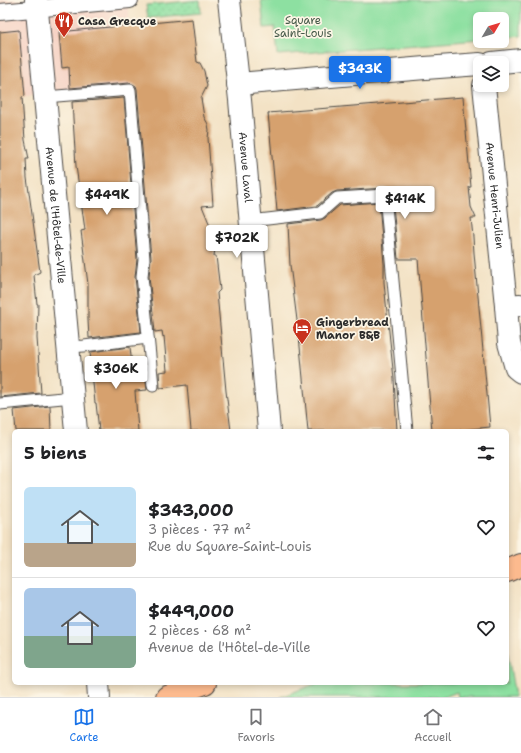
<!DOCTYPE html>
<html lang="fr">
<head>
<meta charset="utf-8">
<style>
  body { margin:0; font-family:"Shantell Sans",sans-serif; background:#f6f6f6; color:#202124; height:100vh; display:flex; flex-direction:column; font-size:15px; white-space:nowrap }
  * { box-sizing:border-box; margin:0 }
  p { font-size:13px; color:#757577 }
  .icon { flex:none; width:22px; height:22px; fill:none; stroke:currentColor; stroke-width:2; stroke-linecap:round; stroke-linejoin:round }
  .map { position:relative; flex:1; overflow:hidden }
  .details { position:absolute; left:12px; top:429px; width:497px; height:256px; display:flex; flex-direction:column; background:#fff; border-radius:6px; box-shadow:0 2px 6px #0003 }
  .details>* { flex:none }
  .needle { width:26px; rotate:52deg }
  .controls { position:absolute; left:473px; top:12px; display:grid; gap:8px }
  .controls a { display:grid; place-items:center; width:36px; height:36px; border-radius:6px; background:#fff; box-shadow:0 2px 6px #0003; font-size:20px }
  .price { position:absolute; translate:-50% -34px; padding:0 9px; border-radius:4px; background:#fff; color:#222; font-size:13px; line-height:26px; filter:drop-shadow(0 1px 2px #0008) }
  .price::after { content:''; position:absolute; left:50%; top:24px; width:12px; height:9px; margin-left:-6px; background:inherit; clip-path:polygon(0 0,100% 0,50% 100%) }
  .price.current { background:#1a73e8; color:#fff }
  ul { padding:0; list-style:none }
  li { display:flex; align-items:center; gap:12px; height:100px; padding:0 12px }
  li+li { border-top:1px solid #e0e0e0 }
  li span { display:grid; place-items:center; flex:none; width:112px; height:80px; border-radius:6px; color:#555 }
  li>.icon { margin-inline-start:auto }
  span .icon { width:48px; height:48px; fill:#fffc; stroke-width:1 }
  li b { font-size:17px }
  h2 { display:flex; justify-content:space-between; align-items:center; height:48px; padding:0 12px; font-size:17px }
  .dock { display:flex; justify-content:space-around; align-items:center; height:56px; border-top:1px solid #e0e0e0; background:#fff; font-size:11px; color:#757577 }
  .dock a { display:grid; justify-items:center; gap:2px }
  .dock .current { color:#1a73e8 }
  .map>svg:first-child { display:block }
  .built { fill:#f6d2c4 }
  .grass { fill:url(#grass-dots); stroke:#5c8666 }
  .park { fill:#8de0a1; stroke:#5c8666 }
  .building { fill:#d6a16e }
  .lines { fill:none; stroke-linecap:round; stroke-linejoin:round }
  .service-casing { stroke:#494642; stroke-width:13 }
  .pedestrian-casing { stroke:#494642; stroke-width:18 }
  .minor-casing { stroke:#494642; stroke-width:24 }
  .primary-casing { stroke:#494642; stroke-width:24 }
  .service { stroke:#fff; stroke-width:11 }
  .pedestrian { stroke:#fff; stroke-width:16 }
  .minor { stroke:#fff; stroke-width:22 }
  .primary { stroke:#fcba8e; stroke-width:22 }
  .labels { text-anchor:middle; stroke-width:3.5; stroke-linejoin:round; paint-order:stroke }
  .park-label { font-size:11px; fill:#445848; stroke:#fcf5e5 }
  .poi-label { font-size:11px; font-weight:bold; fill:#2b2b2b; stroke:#fcf5e5; text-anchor:start }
  .street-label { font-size:11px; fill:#2b2b2b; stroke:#fcf5e5 }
</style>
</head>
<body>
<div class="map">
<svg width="521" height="697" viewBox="0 0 521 697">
  <defs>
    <pattern id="grass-dots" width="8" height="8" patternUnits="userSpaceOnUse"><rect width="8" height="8" fill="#8de0a1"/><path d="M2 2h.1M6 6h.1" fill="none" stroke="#7ac08b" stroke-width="1.8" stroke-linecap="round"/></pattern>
  </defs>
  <rect width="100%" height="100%" fill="#fcf5e5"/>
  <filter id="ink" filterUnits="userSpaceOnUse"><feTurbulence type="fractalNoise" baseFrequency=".025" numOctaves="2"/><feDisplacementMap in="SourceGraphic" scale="8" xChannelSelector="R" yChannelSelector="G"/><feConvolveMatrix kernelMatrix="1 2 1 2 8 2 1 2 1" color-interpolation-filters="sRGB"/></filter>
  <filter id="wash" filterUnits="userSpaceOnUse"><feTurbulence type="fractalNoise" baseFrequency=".012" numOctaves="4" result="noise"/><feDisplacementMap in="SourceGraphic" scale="16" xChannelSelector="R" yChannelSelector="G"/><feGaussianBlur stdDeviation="0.9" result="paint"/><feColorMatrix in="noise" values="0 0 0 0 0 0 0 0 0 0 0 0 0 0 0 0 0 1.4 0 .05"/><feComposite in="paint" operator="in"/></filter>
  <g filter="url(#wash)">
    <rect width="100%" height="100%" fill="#f3e2c5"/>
    <path class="built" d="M0 0H128L135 85 0 99Z"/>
    <path class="grass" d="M200 0 201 13 148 18 146 5Z"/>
    <g class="park">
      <path d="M261 0H521V36L502 38V19H480V39L278 55 275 27 264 28Z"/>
      <path d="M507 649 515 697H458L457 692 444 697H280L318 683H507Z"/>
    </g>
    <g id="blocks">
      <g class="building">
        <path d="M192 19 197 62 200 63 204 71 207 86 201 98 204 117 208 124 209 130 208 138 213 205 202 206 216 240 214 256H216L220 290 217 293 226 391 231 431H191L187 385 160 388 159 372 167 371 164 336 163 337 162 331 155 332 149 276 151 258 137 89 136 86 133 84 129 83 70 88 69 67 62 68 59 32Z"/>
        <path d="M19 30 25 96 22 97 25 140 29 159H26L27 178 40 272 34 275 37 304H38L37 338 41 393 0 397V32Z"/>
        <path d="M463 97 471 187H469L471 207 476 218H471L473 237 474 253 490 427 451 431H432L418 259H398L392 194 391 191 388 189 385 188 337 191 332 193 317 206 277 211 268 113Z"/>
        <path d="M124 98 137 259 135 277 141 332 89 338 88 320V284L81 231 85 230 76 166 72 102Z"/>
        <path d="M379 202 384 264V282L386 303 394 379 397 431H308L299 336 290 265 288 224 321 220 325 218 340 205Z"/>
        <path d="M130 347 133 375 145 374 147 390 135 391 138 431H99L96 403H95L90 352Z"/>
        <path d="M50 406 51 431H16L14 410Z"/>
      </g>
    </g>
  </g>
  <g filter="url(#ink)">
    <use href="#blocks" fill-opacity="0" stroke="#494642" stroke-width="1"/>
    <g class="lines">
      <g class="service-casing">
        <g id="service">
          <path d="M45 97 130 90 144 259 142 276 153 386"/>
          <path d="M250 221 320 213 337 198 385 195 407 431"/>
          <path d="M69 347 84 346 148 338"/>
          <path d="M0 404 73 397"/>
        </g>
      </g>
      <g class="pedestrian-casing">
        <path id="pedestrian" d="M0 12 130 0"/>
      </g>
      <g class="minor-casing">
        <g id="minor">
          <path id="s1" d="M36 0 76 431"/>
          <path id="s2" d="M229 0 240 100 269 431"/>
          <path d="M492 63 521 60"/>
          <path d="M238 84 425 68 480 64"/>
          <path id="s3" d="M484 85 506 306"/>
          <path d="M520 305 506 306 509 343 516 368 521 372"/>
          <path d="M98 683 99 697"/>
        </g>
      </g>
      <g class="primary-casing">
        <g id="primary">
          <path d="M507 571 521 565"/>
          <path d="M167 697 205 683"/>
        </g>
      </g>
      <use href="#service" class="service"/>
      <use href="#pedestrian" class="pedestrian"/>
      <use href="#minor" class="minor"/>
      <use href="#primary" class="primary"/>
    </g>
  </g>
  <defs>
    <g id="restaurant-pin" transform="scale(1)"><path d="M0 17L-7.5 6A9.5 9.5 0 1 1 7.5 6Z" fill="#c8321e" stroke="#fcf5e5"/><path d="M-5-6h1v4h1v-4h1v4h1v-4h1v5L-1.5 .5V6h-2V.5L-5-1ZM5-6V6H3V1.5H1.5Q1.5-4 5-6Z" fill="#fff"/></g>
    <g id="hotel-pin" transform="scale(1)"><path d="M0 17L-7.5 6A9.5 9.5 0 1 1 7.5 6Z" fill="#c8321e" stroke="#fcf5e5"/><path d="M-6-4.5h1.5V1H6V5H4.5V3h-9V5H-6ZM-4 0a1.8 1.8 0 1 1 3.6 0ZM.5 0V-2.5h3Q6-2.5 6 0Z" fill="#fff"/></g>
  </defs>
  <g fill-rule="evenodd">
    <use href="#restaurant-pin" x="64" y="21"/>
    <use href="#hotel-pin" x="302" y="328"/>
  </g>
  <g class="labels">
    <g class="park-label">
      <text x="303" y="24">Square<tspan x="303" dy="13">Saint-Louis</tspan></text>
    </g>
    <g class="poi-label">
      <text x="78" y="25">Casa Grecque</text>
      <text x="316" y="326">Gingerbread<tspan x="316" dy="13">Manor B&amp;B</tspan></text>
    </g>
    <g class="street-label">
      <text dy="4" stroke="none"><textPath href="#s2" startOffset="168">Avenue Laval</textPath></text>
      <text dy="4" stroke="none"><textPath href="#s3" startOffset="111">Avenue Henri-Julien</textPath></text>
      <text dy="4" stroke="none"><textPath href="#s1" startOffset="216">Avenue de l'Hôtel-de-Ville</textPath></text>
    </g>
  </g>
</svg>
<div class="controls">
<a><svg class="needle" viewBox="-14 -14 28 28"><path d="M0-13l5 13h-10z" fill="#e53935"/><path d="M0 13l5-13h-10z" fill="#757577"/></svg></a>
<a><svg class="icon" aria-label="layers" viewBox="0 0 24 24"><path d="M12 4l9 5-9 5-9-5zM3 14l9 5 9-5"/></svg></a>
</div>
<b class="price current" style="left:360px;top:90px">$343K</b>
<b class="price" style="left:107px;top:216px">$449K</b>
<b class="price" style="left:405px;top:220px">$414K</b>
<b class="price" style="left:237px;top:259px">$702K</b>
<b class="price" style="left:116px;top:390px">$306K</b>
<section class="details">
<h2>5 biens<svg class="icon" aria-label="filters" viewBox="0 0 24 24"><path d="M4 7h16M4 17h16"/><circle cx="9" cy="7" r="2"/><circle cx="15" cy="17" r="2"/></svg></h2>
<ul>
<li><span style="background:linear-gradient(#bfe0f5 70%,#b9a48a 0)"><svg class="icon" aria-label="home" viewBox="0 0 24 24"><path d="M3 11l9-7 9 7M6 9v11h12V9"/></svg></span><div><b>$343,000</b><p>3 pièces · 77 m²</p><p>Rue du Square-Saint-Louis</p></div><svg class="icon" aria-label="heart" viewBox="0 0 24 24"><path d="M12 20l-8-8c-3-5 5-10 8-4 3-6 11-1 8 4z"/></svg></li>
<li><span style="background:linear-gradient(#a9c7e8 60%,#7fa58c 0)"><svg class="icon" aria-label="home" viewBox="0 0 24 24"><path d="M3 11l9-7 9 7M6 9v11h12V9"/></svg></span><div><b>$449,000</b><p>2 pièces · 68 m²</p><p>Avenue de l'Hôtel-de-Ville</p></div><svg class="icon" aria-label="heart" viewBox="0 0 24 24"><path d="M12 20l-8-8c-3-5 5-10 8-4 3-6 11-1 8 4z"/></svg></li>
</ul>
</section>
</div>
<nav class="dock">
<a class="current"><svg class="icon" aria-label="map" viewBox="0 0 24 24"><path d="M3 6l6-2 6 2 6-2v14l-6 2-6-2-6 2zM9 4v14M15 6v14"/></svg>Carte</a>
<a><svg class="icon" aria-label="saved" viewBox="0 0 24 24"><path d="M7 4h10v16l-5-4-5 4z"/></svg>Favoris</a>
<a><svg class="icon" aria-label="home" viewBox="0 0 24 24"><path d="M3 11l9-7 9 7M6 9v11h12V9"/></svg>Accueil</a>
</nav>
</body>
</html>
